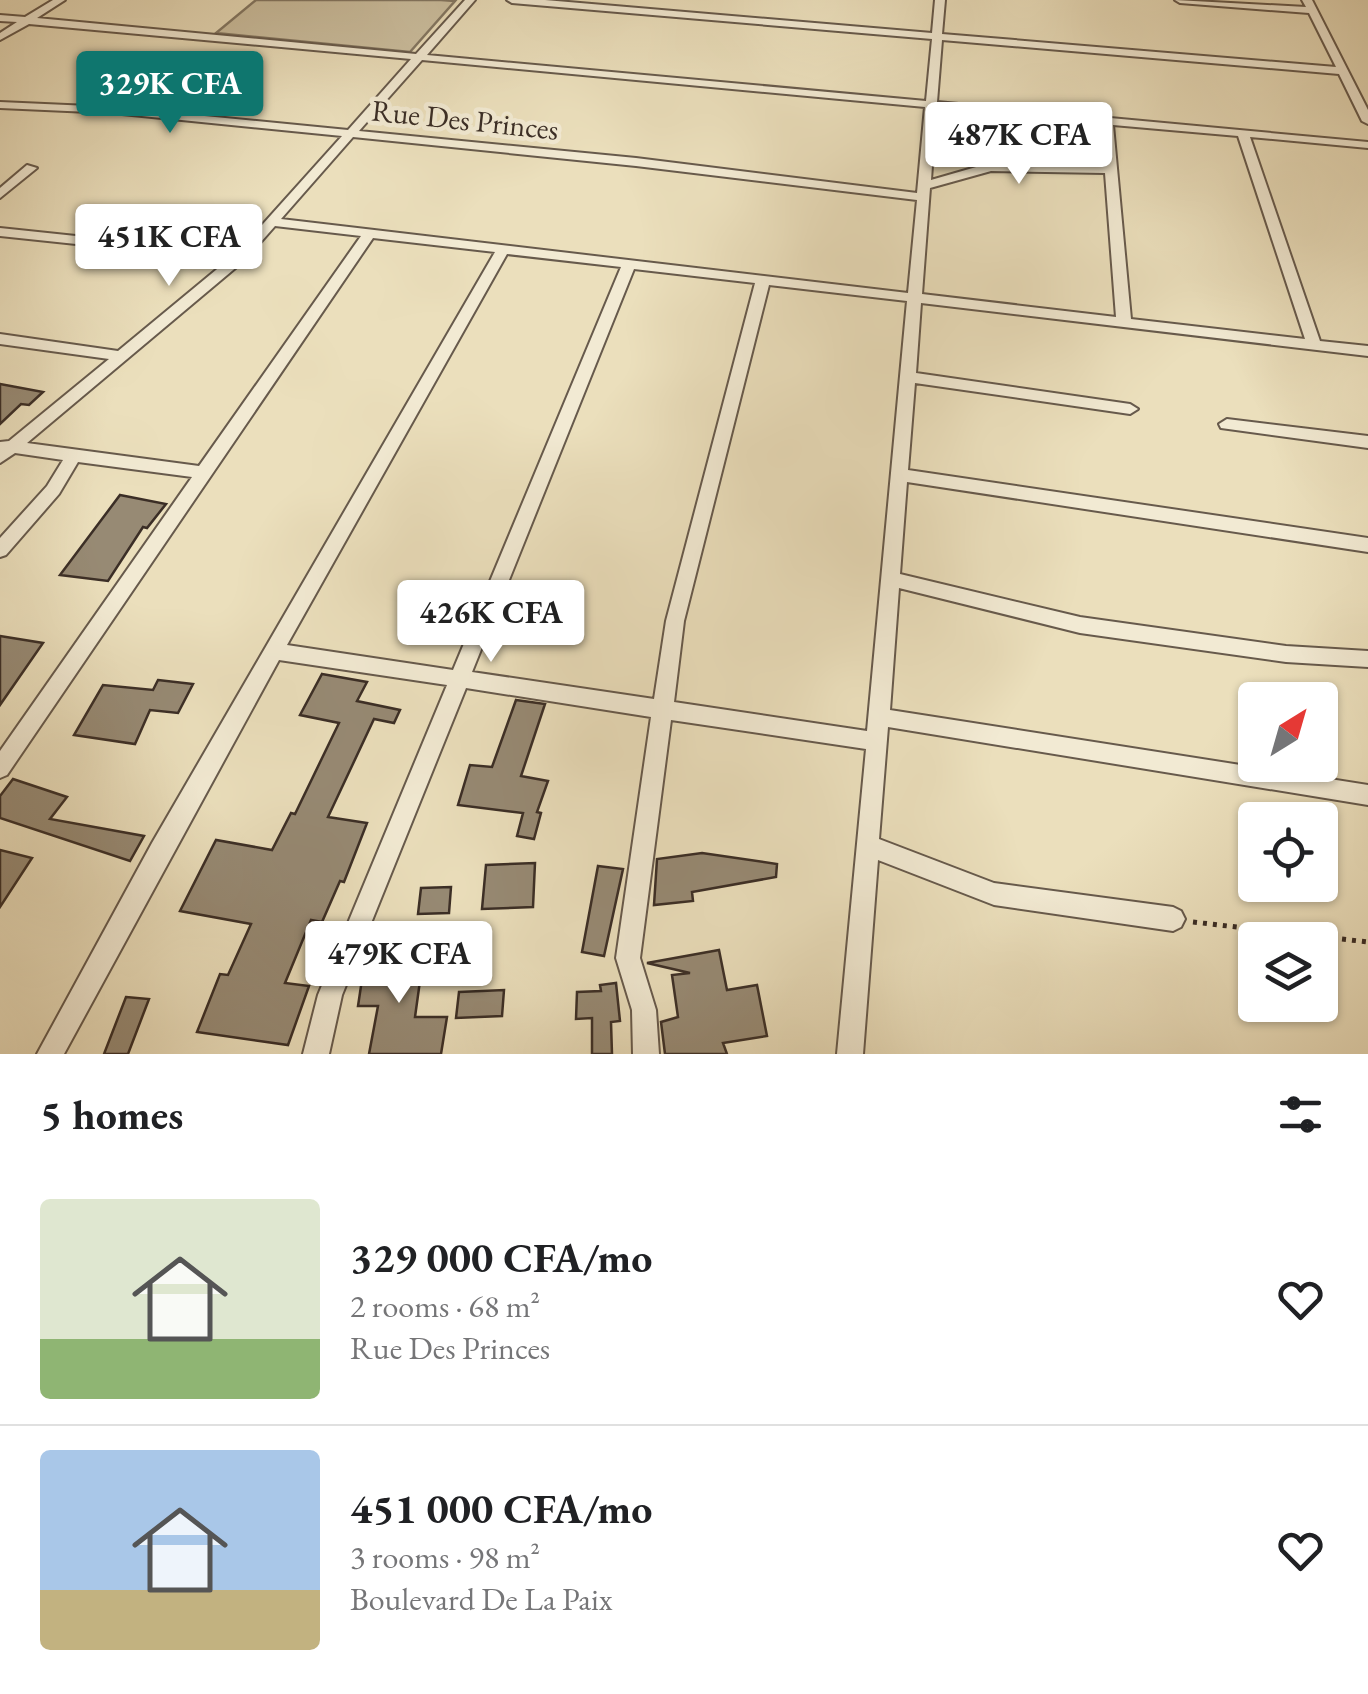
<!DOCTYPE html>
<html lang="en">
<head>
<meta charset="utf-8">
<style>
  body { margin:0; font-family:"EB Garamond",serif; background:#f2f2f2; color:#202124; height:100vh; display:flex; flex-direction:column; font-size:38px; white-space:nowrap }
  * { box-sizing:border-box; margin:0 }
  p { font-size:32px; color:#757577 }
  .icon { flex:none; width:55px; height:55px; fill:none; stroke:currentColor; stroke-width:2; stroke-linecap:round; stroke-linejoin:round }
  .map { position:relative; height:1054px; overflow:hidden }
  .panel { display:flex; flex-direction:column; background:#fff; flex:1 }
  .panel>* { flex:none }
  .needle { width:65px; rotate:37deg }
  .tools { position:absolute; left:1238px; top:682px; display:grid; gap:20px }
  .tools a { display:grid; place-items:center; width:100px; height:100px; border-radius:10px; background:#fff; box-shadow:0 2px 8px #0004; font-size:50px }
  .price { position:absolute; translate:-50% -85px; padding:0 22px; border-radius:10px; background:#fff; color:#222; font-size:32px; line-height:65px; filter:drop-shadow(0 2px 5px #0008) }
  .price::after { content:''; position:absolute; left:50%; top:60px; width:30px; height:22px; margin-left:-15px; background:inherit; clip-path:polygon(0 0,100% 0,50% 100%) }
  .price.current { background:#0f766e; color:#fff }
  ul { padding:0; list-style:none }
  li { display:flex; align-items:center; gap:30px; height:250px; padding:0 40px }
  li+li { border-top:2px solid #e0e0e0 }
  li span { display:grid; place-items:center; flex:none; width:280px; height:200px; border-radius:10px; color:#555 }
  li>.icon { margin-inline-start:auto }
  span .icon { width:120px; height:120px; fill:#fffc; stroke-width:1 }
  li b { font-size:42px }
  h2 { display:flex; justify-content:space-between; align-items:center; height:120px; padding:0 40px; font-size:42px }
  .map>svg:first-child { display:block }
  .green { fill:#cdc1a2; stroke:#847864; stroke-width:2.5 }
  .building { fill:#978a74; stroke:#3b2e26; stroke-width:2.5 }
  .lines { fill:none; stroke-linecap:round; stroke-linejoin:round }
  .minor-casing { stroke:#675a4c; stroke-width:4 }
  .path { stroke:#3b2e26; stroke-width:5; stroke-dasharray:4 6; stroke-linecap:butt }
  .minor { fill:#f2ead3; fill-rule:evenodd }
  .labels { text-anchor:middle; stroke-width:9; stroke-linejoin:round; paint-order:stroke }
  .far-street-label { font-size:30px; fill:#3b2e26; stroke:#f2ead3 }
</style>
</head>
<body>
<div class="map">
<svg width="1368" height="1054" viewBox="0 0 1368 1054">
  <rect width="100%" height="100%" fill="#ebdfbc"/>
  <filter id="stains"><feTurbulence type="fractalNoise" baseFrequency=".002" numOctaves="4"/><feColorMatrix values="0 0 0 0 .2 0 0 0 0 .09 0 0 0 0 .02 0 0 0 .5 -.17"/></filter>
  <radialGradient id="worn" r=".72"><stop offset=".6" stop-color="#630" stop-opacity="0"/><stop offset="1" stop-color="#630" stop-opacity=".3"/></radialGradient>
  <path class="green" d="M256 0H441L455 1 410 52 216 33Z"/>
  <g class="building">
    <path d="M0 384 43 392 29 405 21 404 0 424Z"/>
    <path d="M120 495 166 504 147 528 143 527 108 581 60 575Z"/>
    <path d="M0 636 43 643 0 705Z"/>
    <path d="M322 674 367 682 357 701 400 710 394 723 374 719 328 817 367 823 344 882 340 881 322 922 311 920 285 983 309 986 288 1045 197 1032 220 974 228 975 251 924 180 911 216 840 272 850 291 813 295 814 339 723 300 715Z"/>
    <path d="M158 680 193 684 178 713 150 710 135 744 74 735 103 685 153 690Z"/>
    <path d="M516 700 545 704 521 776 548 781 537 812 541 813 534 839 517 836 523 813 458 805 470 765 492 767Z"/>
    <path d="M13 779 67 797 50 819 144 836 130 861 0 818V796Z"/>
    <path d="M0 850 32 858 0 907Z"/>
    <path d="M702 853 777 864 776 877 692 892 693 901 654 905 657 859Z"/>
    <path d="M535 863 533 907 482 909 486 865Z"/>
    <path d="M598 866 623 869 604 956 582 952Z"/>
    <path d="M451 887 449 913 418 914 421 888Z"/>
    <path d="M719 950 727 990 757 985 767 1036 723 1043 727 1054H665L661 1022 678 1017 672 975 690 973 647 963Z"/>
    <path d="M424 952 415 1017H447L441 1054H369L378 1006H358L366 953Z"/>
    <path d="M616 983 620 1021 611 1022 612 1054H592V1018L576 1019 577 992 601 991 600 985Z"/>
    <path d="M504 990 502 1016 456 1018 459 992Z"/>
    <path d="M126 997 149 999 128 1054H104Z"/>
  </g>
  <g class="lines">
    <g class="minor-casing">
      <g id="minor">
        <path d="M53 0H65L37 18 416 54 465 0H475L427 55 926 101 932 39 512 3 507 0H545L932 33 935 0H945L942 34 1336 67 1309 13 1180 3 1175 0 1306 7 1302 0H1312L1368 110V124L1362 121 1339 74 942 40 937 102 1368 142V148L1250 137 1320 341 1368 346V356L921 303 916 373 1130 404 1138 409 1130 414 915 383 908 470 1368 538V552L907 482 900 574 1080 617 1286 646 1368 651V667L1286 662 1080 633 899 588 890 710 1368 785V805L888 727 879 839 994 883 1173 907 1181 911 1185 919 1181 927 1173 931 994 905 878 860 863 1054H837L866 749 671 720 640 958 656 1010 659 1054H633L632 1010 616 958 651 717 466 688 342 995 329 1054H303L318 995 447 685 279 660 64 1054H37L152 843 495 252 373 238 7 775 0 778V751L192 477 78 462 59 494 6 555 0 557V538L47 486 63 460 15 453 0 463V442L9 441 109 359 0 344V334L118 351 228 260 0 236V228L237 253 342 136 112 113 0 108V102L112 107 348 130 411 59 29 24 0 40V33L17 22 0 21V15L25 17ZM422 60 925 107 917 193 636 158 359 131ZM936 108 1102 124 1105 165 990 163 931 180ZM1113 125 1238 136 1305 339 1131 319ZM353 137 636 166 917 200 908 293 281 219ZM991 171 1105 173 1116 317 922 294 930 188ZM275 226 361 236 199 466 27 443 245 260ZM507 254 621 267 453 670 287 645ZM634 269 755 283 666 621 654 699 472 672ZM769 285 907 301 867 731 674 702 684 621Z"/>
        <path d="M27 165 37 168 0 198V188Z"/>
        <path d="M1227 419 1368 436V448L1221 428 1219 424Z"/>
      </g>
    </g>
    <path class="path" d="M1193 922 1368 942"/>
    <use href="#minor" class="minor"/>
  </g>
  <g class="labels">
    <g class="far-street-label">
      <text transform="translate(465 120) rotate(6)" y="10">Rue Des Princes</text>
    </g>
  </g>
  <rect width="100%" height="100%" filter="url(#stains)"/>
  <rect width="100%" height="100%" fill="url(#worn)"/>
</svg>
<div class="tools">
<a><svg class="needle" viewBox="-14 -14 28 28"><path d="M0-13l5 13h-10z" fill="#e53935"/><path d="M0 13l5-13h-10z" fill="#757577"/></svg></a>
<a><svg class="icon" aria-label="locate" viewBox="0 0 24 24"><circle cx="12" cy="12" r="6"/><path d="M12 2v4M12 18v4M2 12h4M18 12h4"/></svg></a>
<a><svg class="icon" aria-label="layers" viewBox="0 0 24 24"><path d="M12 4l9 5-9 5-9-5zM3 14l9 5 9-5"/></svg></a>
</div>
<b class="price current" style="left:170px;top:136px">329K CFA</b>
<b class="price" style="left:1019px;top:187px">487K CFA</b>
<b class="price" style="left:169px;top:289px">451K CFA</b>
<b class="price" style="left:491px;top:665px">426K CFA</b>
<b class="price" style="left:399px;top:1006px">479K CFA</b>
</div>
<section class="panel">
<h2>5 homes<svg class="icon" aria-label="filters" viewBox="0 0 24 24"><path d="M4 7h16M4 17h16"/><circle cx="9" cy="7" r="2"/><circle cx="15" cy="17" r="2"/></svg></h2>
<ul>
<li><span style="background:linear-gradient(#dfe7d0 70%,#8fb573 0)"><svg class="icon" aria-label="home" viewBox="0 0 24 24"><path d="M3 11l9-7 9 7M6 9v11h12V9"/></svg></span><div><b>329 000 CFA/mo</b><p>2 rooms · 68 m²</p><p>Rue Des Princes</p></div><svg class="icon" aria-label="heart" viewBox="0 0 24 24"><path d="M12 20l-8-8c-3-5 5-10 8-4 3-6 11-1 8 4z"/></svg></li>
<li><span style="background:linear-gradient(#a9c7e8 70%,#c2b280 0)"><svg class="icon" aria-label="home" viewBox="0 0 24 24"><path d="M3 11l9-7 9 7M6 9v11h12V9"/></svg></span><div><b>451 000 CFA/mo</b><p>3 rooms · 98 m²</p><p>Boulevard De La Paix</p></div><svg class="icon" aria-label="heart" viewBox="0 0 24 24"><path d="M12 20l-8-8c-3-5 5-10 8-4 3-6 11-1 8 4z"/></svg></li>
</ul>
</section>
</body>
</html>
